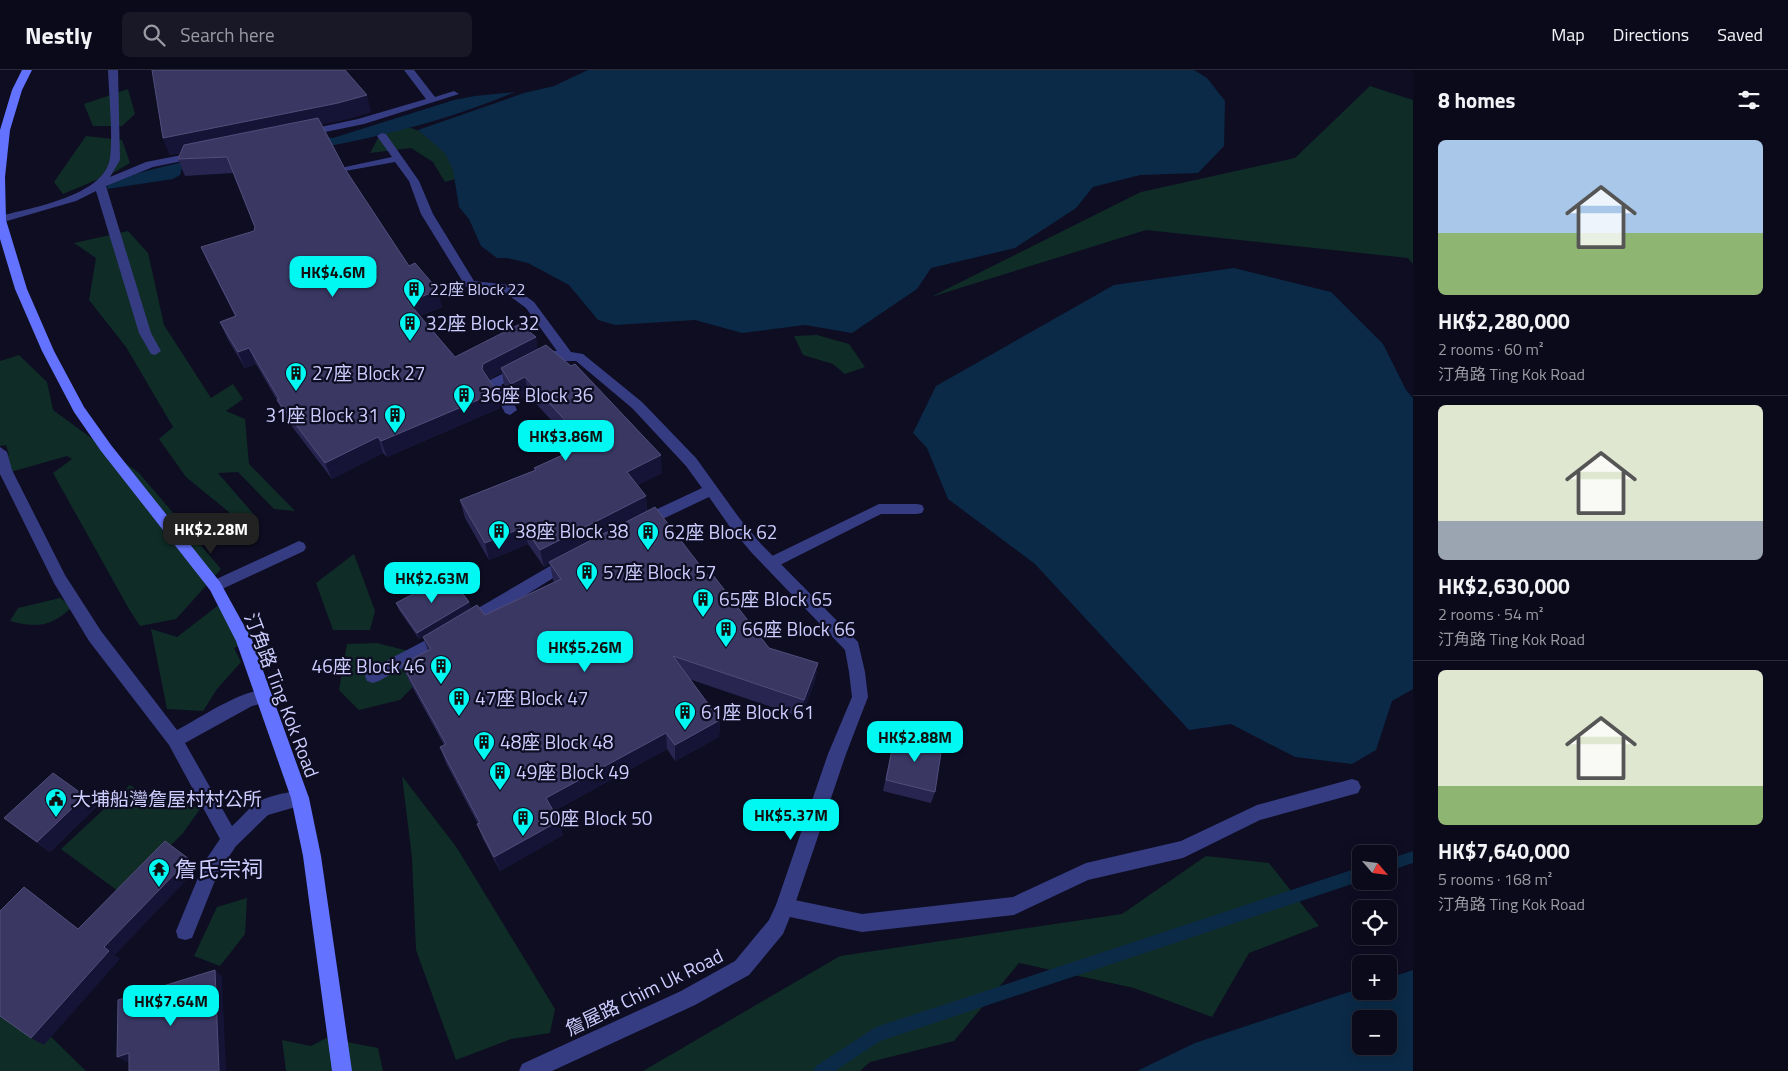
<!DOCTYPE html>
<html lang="en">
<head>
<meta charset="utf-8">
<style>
  body { margin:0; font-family:"Titillium Web","Noto Sans TC",sans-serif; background:#181827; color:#f1f3f6; height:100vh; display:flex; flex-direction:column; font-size:19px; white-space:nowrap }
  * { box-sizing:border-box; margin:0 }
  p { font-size:16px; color:#999aa2 }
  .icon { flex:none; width:28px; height:28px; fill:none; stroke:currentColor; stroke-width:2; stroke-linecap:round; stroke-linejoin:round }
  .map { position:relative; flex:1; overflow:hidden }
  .sheet { display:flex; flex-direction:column; background:#0a0a1a; width:375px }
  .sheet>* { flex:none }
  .needle { width:32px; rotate:118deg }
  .buttons { position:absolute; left:1352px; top:775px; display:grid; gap:10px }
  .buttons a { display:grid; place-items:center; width:45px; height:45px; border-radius:8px; background:#0a0a1a; box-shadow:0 2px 12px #0003,0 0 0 1px #2a2b39; font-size:25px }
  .price { position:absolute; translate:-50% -42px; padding:0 11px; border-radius:10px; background:#00f8f3; color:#111; font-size:16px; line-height:32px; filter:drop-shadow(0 1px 2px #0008) }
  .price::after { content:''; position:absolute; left:50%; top:30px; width:15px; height:11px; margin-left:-8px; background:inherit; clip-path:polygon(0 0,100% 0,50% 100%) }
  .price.active { background:#222; color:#fff }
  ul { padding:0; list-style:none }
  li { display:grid; align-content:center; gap:10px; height:265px; padding:0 25px }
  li+li { border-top:1px solid #2a2b39 }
  li span { display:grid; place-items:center; height:155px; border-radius:8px; color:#555 }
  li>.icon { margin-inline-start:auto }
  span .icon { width:90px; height:90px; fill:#fffc; stroke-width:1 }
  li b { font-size:21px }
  h2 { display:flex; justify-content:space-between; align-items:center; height:60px; padding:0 25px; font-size:21px }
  header { display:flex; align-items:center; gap:30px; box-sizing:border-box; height:70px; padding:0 25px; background:#0a0a1a; border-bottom:1px solid #2a2b39 }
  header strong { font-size:24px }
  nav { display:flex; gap:28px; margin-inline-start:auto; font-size:18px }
  .search { width:350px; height:45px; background:#181827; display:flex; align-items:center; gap:12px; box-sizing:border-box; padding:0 18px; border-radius:8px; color:#999aa2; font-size:19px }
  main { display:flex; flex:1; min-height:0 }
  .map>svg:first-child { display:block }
  .green { fill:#0f2c27 }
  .water { fill:#0b2a47; fill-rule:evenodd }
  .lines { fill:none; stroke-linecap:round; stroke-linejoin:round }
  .stream { fill:#0b2a47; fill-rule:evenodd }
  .lane { fill:#363c82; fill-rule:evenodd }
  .street { fill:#363c82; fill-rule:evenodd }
  .secondary { fill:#6473ff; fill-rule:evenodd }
  .wall { fill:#282550 }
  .shaded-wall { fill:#161436 }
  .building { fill:#3a3763; stroke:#514e7b }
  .labels { text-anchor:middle; stroke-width:4.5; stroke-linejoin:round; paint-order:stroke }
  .far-poi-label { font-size:16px; fill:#cdcdff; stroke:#0e0d22; text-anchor:start }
  .poi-label { font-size:19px; fill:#cdcdff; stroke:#0e0d22; text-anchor:start }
  .street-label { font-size:19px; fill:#cdcdff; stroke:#0e0d22 }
  .near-poi-label { font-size:22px; fill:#cdcdff; stroke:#0e0d22; text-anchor:start }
</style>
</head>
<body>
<header>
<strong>Nestly</strong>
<div class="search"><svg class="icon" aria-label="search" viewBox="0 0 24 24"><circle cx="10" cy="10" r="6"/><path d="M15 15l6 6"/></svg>Search here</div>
<nav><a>Map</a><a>Directions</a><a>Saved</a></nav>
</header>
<main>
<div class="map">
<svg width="1413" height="1001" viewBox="0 0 1413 1001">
  <rect width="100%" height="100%" fill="#0e0d22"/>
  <g class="green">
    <path d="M1370 16 1413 30V194L1408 188 1146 160 931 227 1141 122 1295 88Z"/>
    <path d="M128 19 135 44 122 56H93L84 34Z"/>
    <path d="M402 55 449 71 466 106 445 112 433 92 411 78 370 83 384 57Z"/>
    <path d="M86 66 122 70 130 93 113 103 63 124 54 112Z"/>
    <path d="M128 161 148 183 164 255 211 328 233 314 243 329 226 341 245 349 249 394 295 441 274 439 238 402 218 403 257 448 246 456 186 407 159 369 173 357 126 277 89 230 96 188 74 173Z"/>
    <path d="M817 265 849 274 865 297 845 304 833 294 803 285 794 266Z"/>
    <path d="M19 285 47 312 53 340 139 403 221 499 176 549 140 556 129 539 53 403 72 389 67 386 0 405V387L9 385 6 375 0 376V291Z"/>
    <path d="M354 484 375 541 370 560H333L316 513Z"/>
    <path d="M60 528 72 537C51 557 37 558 10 551L18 538Z"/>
    <path d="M224 531 256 568 234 578 241 592 217 619 203 641 167 639 151 559 177 567Z"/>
    <path d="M377 573 440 589 400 630 359 640 339 620 347 574Z"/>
    <path d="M402 706 457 778 555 939 550 963 511 969 456 990 416 880 412 788Z"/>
    <path d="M130 715 143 724 159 719 200 739 183 763 122 824 61 779Z"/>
    <path d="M1206 786 1269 793 1319 856 1249 883 1212 947 1134 918 1019 893 954 971 870 992 860 1001H643L840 886 1122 844Z"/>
    <path d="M247 828 245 864 220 896 194 886 217 837Z"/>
    <path d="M0 917 86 1001H0Z"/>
    <path d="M326 968 378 978 383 1001H286L282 970 311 976Z"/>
  </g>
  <g class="water">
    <path d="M588 0H1194L1207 8 1225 31 1224 76 1198 103 1140 105 1093 117 1076 138 1015 178 931 198 917 219 852 263 805 255 742 263 695 250 615 255 598 250 569 215 528 193 507 188H497L481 176 469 149 459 137 453 100 445 83 418 60 524 23 554 16Z"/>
    <path d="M515 22C409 67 295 84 182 98L180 105 173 109 107 119 108 113C176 89 249 80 319 67L333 68 454 30 475 26Z"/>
    <path d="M1234 198 1331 222 1383 274 1406 320 1413 328V619L1392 631 1376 680 1352 694 1295 687 1231 654 1189 660 1035 494 948 429 927 378 913 363 936 316 1114 215Z"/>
    <path d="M1413 900V1001H1137L1195 973 1361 918V921H1389V908ZM1361 949H1389V976H1361Z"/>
  </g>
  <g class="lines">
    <g class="stream">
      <path d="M1413 781V793L1389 801V789Z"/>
      <path d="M1361 797V811L880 971 835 1001H813L816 996 876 957Z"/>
    </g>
    <g class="lane">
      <path d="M108 0H118L120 90 110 107 146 92 197 82 202 85 197 88 153 97 106 116 151 263 161 281 155 285 151 284 139 263 96 121 76 131 0 153V146C30 138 105 126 110 88 113 63 109 27 108 0Z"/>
      <path d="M404 0H414L435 27 454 21 459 24 364 54 306 66 301 63 306 60 358 49 426 29Z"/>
      <path d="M382 63 386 64 419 111 433 144 474 211 510 215 534 232 571 282 583 284 642 332 696 388 740 449 742 453 740 457H730L709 427 648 456H638L636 452 638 448 702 418 686 396 632 338 576 291H536L534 288 536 285 549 281H557L526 238 503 221 466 217 421 144 409 111 395 92 345 101V97L392 87 377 66Z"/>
      <path d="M520 295 525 296 526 299 525 302 501 315 508 322 517 340 510 345 505 343 497 327 487 314 488 311Z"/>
      <path d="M0 377 7 382 12 400 65 505 101 561 177 660C197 650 249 614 270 621L272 626 270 631 252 636 185 673 232 756C240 749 247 740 256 733 264 727 297 719 306 722L309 728 306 734 268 745 236 776 218 803 192 868 185 870 178 868 176 861 205 791 220 769 169 675 89 571 54 513 0 404Z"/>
      <path d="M879 434H917L922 435 924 439 922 443 917 444H881L776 497H766L764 493 766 489Z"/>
      <path d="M299 471 304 473 306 477 304 481 220 520 215 522 210 520 207 516 210 512Z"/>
      <path d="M569 485 574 487 576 491 574 495 473 558 467 559 461 558 459 553 461 548Z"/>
      <path d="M443 561 449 562 451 567 449 572 379 611 373 613 367 611 365 606 367 601Z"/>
      <path d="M1352 709 1358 711 1361 717 1358 723 1260 750 1183 788 1088 810 1014 845 862 862 785 846 778 843 776 837 778 831 785 828 862 844 1013 827 1086 793 1181 771 1257 735Z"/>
    </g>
    <path class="street" d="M735 447 740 449 761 474 858 572 865 602 868 627 846 684 794 837 783 864 749 905 695 935 552 1001H519L522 994 681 921 735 891 769 850 776 835 828 684 852 627 849 602 845 580 751 482 730 457 728 453 730 449Z"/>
    <path class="secondary" d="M22 0H32L22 20 10 60 5 107 6 150 27 219 54 281 84 337 111 375 220 512 252 570 309 728 321 786 352 1001H332L303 786 291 728 236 571 210 520 101 381 74 342 42 281 15 219 0 169V60L12 20Z"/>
  </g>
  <g class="wall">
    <path d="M371 42 343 50 321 54 345 99 409 196 442 237 419 246 455 287 536 267 537 279 662 403 637 415 646 426 647 442 709 507 769 578 818 593 815 611 801 647 689 609 720 650 719 667 675 691 667 679 554 741 563 765 500 801 483 769 477 754H478L446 693 440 677 444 675 409 611 402 594 428 581 423 567 461 545 419 569 399 540 396 533 469 532 471 539 485 545 554 512 553 510 550 494 544 497 528 474 489 490 465 448 460 430 535 400 534 398 577 378 528 325 515 331 504 315 502 302 489 309 500 338 387 387 383 383 332 409 284 346 278 332 256 294 245 298 227 268 220 252 235 246 208 193 201 177 254 161 255 158 233 103 185 106 178 89 181 83 170 85 163 68Z"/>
    <path d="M895 665 935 722 931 733 883 721 892 676Z"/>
    <path d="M96 737 50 782 17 758 4 748Z"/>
  </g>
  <g class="shaded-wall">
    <path d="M367 25 371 42 343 50 170 85 163 68Z"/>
    <path d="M438 220 442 237 412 248 408 232Z"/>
    <path d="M536 267 538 283 501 298 502 302 486 310 482 299 483 294Z"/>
    <path d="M249 278 256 294 245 298 238 282Z"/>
    <path d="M525 307 528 325 515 331 511 314Z"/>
    <path d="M497 322 500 338 387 387 381 371Z"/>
    <path d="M378 367 383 383 332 409 325 393Z"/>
    <path d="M661 385 662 403 629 420 627 402Z"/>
    <path d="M646 426 647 444 544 497 540 480Z"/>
    <path d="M524 457 528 474 489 490 485 473Z"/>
    <path d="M469 532 471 539 419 569 417 563Z"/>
    <path d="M818 593 815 611 801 647 804 630Z"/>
    <path d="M720 650 719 667 675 691V675Z"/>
    <path d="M666 663 667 679 550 743 546 728Z"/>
    <path d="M85 726 96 737 50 782 37 772Z"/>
    <path d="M559 751 563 765 500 801 494 787Z"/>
    <path d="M189 789 198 798 115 885 104 877Z"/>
    <path d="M109 881 120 889 44 975 31 968Z"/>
    <path d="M215 900 222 906 226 1001H219Z"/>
    <path d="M129 983 138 988 126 992 117 987Z"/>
  </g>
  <g class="building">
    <path d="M152 0H345L367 25 338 33 163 68Z"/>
    <path d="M318 48 345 99 409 196 415 193 438 220 408 232 455 287 520 254 536 267 483 294 482 299 497 322 381 371 378 367 325 393 277 330 279 329 249 278 238 282 220 252 236 246 201 177 254 161 255 157 227 87 178 89 184 75Z"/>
    <path d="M546 275 571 296 575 294 661 385 627 402 646 426 540 480 524 457 485 473 460 430 536 400 534 398 587 374 525 307 511 314 501 298Z"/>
    <path d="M655 437 709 507 713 505 769 578 818 593 804 630 673 586 720 650 675 675 666 663 546 728 559 751 494 787 477 754 480 753 440 677 446 674 402 594 431 579 423 567 477 535 485 545 561 509 549 492Z"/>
    <path d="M449 505 469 532 417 563 396 533Z"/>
    <path d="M895 665 942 676 935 722 886 710Z"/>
    <path d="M53 703 85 726 37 772 4 748Z"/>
    <path d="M165 771 189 789 104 877 109 881 31 968 0 946V841L24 817 78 859Z"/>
    <path d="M215 900 219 1001H129V983L117 987 118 930Z"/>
  </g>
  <defs>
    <g id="building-pin" transform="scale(1.125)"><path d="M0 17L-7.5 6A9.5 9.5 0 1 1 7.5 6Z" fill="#00f8f3" stroke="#0e0d22"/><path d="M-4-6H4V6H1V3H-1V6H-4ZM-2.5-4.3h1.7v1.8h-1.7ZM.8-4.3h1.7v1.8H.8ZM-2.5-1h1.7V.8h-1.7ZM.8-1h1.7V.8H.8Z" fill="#111"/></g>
    <g id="civic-pin" transform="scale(1.125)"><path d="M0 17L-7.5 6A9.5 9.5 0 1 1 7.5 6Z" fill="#00f8f3" stroke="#0e0d22"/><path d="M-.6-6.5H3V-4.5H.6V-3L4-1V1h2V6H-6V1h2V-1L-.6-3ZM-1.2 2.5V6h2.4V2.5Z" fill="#111"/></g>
    <g id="temple-pin" transform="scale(1.125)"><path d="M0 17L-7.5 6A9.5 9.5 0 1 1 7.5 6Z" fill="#00f8f3" stroke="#0e0d22"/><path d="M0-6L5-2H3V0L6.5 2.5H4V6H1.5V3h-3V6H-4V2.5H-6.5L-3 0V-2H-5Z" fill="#111"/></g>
  </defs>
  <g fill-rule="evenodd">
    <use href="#building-pin" x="414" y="219"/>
    <use href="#building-pin" x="410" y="253"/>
    <use href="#building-pin" x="296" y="303"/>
    <use href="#building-pin" x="464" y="325"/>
    <use href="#building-pin" x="395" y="345"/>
    <use href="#building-pin" x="499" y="461"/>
    <use href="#building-pin" x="648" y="462"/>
    <use href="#building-pin" x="587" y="502"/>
    <use href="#building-pin" x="703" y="529"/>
    <use href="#building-pin" x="726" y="559"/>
    <use href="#building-pin" x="441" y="596"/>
    <use href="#building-pin" x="459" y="628"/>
    <use href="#building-pin" x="685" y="642"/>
    <use href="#building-pin" x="484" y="672"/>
    <use href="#building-pin" x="500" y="702"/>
    <use href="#civic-pin" x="56" y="729"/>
    <use href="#building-pin" x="523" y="748"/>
    <use href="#temple-pin" x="159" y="799"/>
  </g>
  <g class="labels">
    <g class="far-poi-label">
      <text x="430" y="225">22座 Block 22</text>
    </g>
    <g class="poi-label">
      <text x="426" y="260">32座 Block 32</text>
      <text x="312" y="310">27座 Block 27</text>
      <text x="480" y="332">36座 Block 36</text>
      <text x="379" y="352" text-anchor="end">31座 Block 31</text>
      <text x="515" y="468">38座 Block 38</text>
      <text x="664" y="469">62座 Block 62</text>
      <text x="603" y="509">57座 Block 57</text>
      <text x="719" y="536">65座 Block 65</text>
      <text x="742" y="566">66座 Block 66</text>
      <text x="425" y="603" text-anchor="end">46座 Block 46</text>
      <text x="475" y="635">47座 Block 47</text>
      <text x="701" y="649">61座 Block 61</text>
      <text x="500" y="679">48座 Block 48</text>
      <text x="516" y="709">49座 Block 49</text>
      <text x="72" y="736">大埔船灣詹屋村村公所</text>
      <text x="539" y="755">50座 Block 50</text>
    </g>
    <g class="street-label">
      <text transform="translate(282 625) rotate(69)" y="7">汀角路 Ting Kok Road</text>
      <text transform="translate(644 922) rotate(-26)" y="7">詹屋路 Chim Uk Road</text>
    </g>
    <g class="near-poi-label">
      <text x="175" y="807">詹氏宗祠</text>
    </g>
  </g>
</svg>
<div class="buttons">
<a><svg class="needle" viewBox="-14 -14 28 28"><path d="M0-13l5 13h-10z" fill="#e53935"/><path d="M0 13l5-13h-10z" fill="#999aa2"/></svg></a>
<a><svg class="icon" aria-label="locate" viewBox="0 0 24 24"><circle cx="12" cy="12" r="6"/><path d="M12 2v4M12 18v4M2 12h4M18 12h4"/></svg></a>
<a>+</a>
<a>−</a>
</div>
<b class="price" style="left:333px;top:228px">HK$4.6M</b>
<b class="price" style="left:566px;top:392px">HK$3.86M</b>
<b class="price active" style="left:211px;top:485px">HK$2.28M</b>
<b class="price" style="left:432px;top:534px">HK$2.63M</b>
<b class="price" style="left:585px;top:603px">HK$5.26M</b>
<b class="price" style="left:915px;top:693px">HK$2.88M</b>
<b class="price" style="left:791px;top:771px">HK$5.37M</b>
<b class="price" style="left:171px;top:957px">HK$7.64M</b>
</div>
<section class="sheet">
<h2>8 homes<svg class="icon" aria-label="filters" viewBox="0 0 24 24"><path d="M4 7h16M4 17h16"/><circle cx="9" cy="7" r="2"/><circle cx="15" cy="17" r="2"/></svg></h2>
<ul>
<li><span style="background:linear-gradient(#a9c7e8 60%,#8fb573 0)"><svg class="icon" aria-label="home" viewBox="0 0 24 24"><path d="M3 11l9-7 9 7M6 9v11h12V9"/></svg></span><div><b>HK$2,280,000</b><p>2 rooms · 60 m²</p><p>汀角路 Ting Kok Road</p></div></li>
<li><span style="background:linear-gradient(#dfe7d0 75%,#9aa5b1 0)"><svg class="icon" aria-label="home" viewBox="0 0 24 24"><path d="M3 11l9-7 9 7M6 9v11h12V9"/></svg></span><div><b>HK$2,630,000</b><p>2 rooms · 54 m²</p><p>汀角路 Ting Kok Road</p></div></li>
<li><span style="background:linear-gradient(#dfe7d0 75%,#8fb573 0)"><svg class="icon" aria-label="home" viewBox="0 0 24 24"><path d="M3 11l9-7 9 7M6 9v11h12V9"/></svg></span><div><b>HK$7,640,000</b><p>5 rooms · 168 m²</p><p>汀角路 Ting Kok Road</p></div></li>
</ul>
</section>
</main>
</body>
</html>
